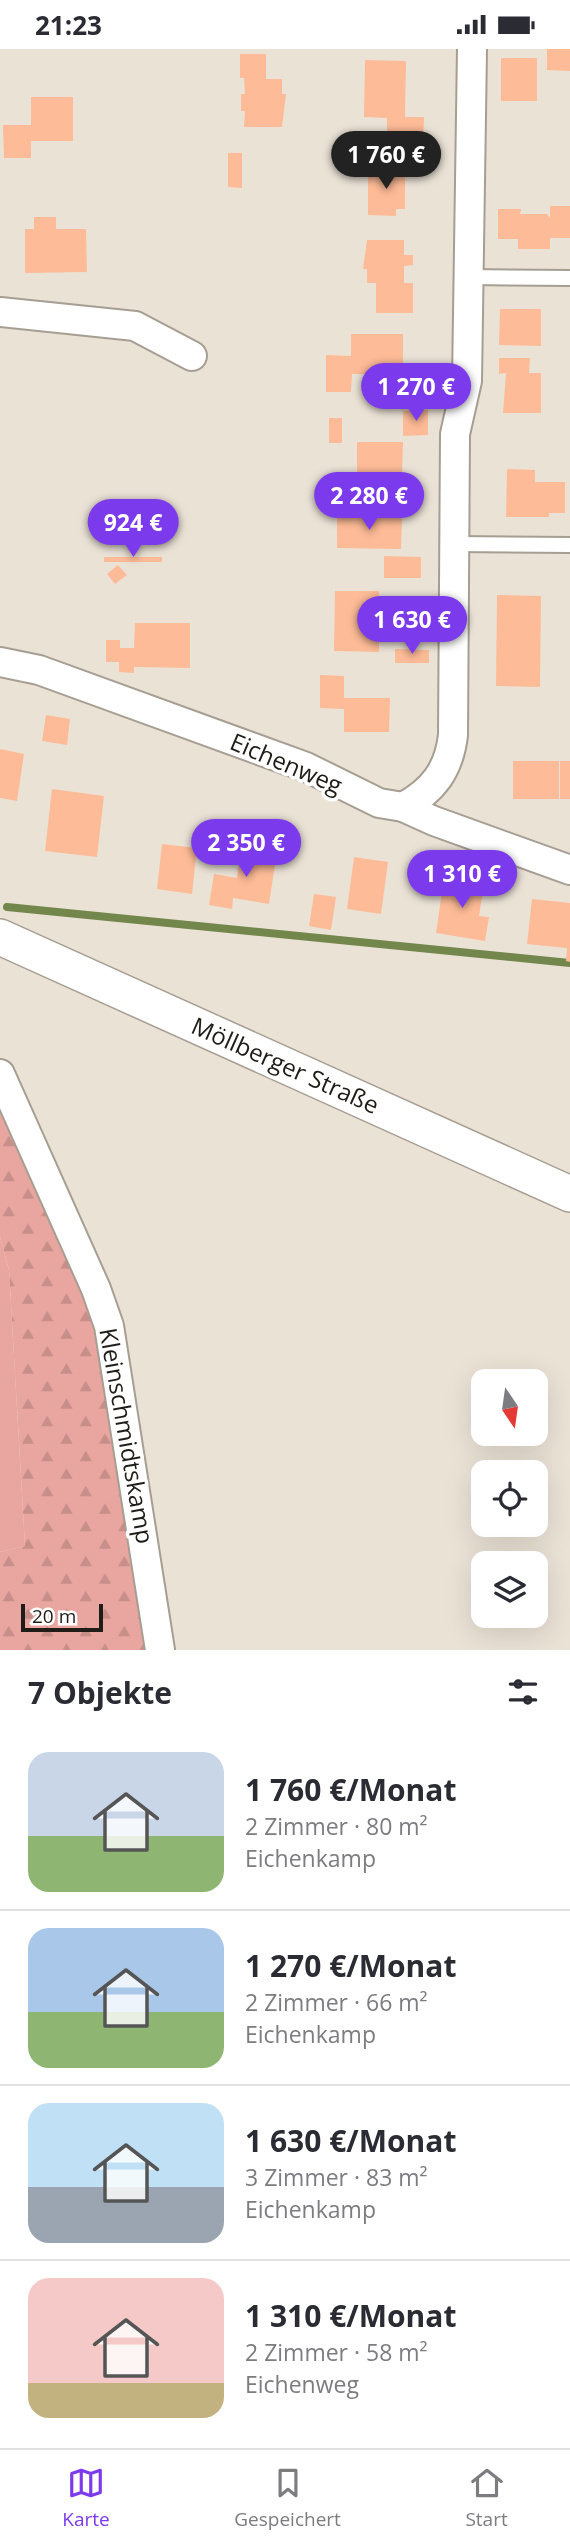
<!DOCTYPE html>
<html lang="de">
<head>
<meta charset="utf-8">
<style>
  body { margin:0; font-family:"Open Sans",sans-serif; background:#f7f7f7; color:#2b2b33; height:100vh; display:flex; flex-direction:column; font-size:26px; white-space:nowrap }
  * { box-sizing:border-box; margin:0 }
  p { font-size:23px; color:#7c7c81 }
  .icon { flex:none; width:38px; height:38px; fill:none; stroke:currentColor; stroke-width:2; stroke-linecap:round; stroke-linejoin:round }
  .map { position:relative; height:1601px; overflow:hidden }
  .panel { display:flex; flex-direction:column; background:#fff; flex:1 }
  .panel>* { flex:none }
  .needle { width:46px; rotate:167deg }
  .fabs { position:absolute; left:471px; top:1320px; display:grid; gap:14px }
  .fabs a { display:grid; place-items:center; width:77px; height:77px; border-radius:14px; background:#fff; box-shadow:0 7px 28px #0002; font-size:35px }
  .scale { position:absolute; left:21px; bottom:18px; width:82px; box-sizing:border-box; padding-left:7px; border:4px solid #201d18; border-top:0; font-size:19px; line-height:24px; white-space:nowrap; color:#201d18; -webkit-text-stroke:5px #fff; paint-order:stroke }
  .price { position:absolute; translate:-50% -60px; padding:0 16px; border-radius:24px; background:#7c3aed; color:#fff; font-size:23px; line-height:46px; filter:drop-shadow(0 2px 4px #0008) }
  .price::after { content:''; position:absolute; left:50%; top:42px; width:21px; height:16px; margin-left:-10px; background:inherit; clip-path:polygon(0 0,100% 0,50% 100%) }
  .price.current { background:#222; color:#fff }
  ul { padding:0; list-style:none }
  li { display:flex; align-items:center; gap:21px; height:175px; padding:0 28px }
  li+li { border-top:2px solid #e1e1e2 }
  li span { display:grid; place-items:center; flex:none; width:196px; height:140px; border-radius:21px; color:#555 }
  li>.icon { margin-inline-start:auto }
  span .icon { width:84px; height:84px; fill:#fffc; stroke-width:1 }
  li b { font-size:30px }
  h2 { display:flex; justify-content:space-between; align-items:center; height:84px; padding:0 28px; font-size:30px }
  .status { display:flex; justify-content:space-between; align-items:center; height:49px; padding:0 35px; background:#fff; direction:ltr }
  .status svg { height:19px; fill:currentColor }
  .dock { display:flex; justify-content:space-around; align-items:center; height:98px; border-top:2px solid #e1e1e2; background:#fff; font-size:19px; color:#7c7c81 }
  .dock a { display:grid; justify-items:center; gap:4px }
  .dock .current { color:#7c3aed }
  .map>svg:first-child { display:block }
  .grass { fill:#e9a6a0 }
  .forest { fill:url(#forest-firs) }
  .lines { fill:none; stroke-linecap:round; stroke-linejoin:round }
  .stream { stroke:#73864b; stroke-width:8 }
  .building { fill:#fdbb97 }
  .service-casing { stroke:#a69e92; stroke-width:18 }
  .minor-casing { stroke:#a69e92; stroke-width:32 }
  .tertiary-casing { stroke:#a69e92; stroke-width:38 }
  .service { stroke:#fff; stroke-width:14 }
  .minor { stroke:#fff; stroke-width:28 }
  .tertiary { stroke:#fff; stroke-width:35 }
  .labels { text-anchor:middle; stroke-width:7; stroke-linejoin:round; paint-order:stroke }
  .street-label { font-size:24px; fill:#201d18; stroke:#fff }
</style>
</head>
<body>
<div class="status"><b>21:23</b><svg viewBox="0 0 49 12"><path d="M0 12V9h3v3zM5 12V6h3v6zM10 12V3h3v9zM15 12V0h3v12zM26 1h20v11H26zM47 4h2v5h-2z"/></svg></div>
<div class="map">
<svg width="570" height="1601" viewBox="0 0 570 1601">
  <defs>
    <pattern id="forest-firs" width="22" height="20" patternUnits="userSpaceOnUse" patternTransform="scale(1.75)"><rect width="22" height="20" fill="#e9a6a0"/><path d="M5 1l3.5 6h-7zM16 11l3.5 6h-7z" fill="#c88e89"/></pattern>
  </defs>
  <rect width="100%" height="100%" fill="#ebe2d6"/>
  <path class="grass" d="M0 1188 9 1221 25 1497 0 1503Z"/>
  <path class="forest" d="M0 1050 96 1271 150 1601H0V1503L25 1497 9 1221 0 1188Z"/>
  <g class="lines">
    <path class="stream" d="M7 858 570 914"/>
  </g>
  <g class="building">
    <path d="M547 0H570V22L547 21Z"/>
    <path d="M240 5H266V30H282V45H286L282 78H244L245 62H241V45H245L244 29H240Z"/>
    <rect x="501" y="9" width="36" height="43"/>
    <path d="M365 11 406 12 405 68H424L423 93H387V69L364 68Z"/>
    <path d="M31 48H73V92H31V109H4L3 76H31Z"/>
    <path d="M228 104H242V139L228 138Z"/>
    <path d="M368 119H405V160H396V167L368 166Z"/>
    <path d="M550 157H570V189H550V200H518V190H498V160H521L520 165H547L550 169Z"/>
    <path d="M34 168H56V180H86L87 223 25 224V180H34Z"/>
    <path d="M367 191H404V206H413V216L404 217V234H413V264H376V234H367V220H363Z"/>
    <path d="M500 260H541V297L499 296Z"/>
    <path d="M351 285H403V326L352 325 351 343H326V306L351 307Z"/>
    <path d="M499 309H530L529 324H541V364H503L506 324 499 325Z"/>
    <path d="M428 361V386L403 387V362Z"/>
    <rect x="329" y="369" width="13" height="25"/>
    <path d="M357 393H403L402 427H357Z"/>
    <path d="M507 420 535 421V433H565V464H549V468H506Z"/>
    <path d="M337 466 402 467 401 500 337 499Z"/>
    <path d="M384 507 421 508V529H384Z"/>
    <rect x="104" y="508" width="58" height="5"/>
    <path d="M118 516 127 526 115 535 107 525Z"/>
    <path d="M335 542H379V603L334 602Z"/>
    <path d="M497 546 541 547 540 638 496 637Z"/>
    <path d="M135 574H190V619L134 618V624L119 623V613H106V591H120V599H134Z"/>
    <path d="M395 600 429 601V614H395Z"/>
    <path d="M320 626 344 627V649H390L389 683H344V660L320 659Z"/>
    <path d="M46 666 70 670 67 696 42 692Z"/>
    <path d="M0 700 24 705 17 752 0 749Z"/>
    <rect x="513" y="712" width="46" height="38"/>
    <rect x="560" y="712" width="10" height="38"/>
    <path d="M52 740 104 747 97 808 45 802Z"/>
    <path d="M162 795 197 799 192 845 157 840Z"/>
    <path d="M242 796 277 802 269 855 233 849 232 860 209 856 214 825 237 829Z"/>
    <path d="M354 808 388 813 381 865 347 860Z"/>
    <path d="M444 829 484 835 479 867 489 868 485 892 436 884Z"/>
    <path d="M314 845 336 848 331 881 309 877Z"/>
    <path d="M532 850 570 854V913L566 912 567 899 527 895Z"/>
  </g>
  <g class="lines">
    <g class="service-casing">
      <g id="service">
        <path d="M468 228 570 229"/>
        <path d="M454 495 570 496"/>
      </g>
    </g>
    <g class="minor-casing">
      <g id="minor">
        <path d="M0 263 135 277 192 307"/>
        <path d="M0 613 39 621 306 718 379 754 403 758 434 772 570 821"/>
        <path d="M403 758C433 742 449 721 453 686L455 385 467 332 472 0"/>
        <path d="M0 1025 96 1240 109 1277 160 1601"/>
      </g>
    </g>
    <g class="tertiary-casing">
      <path id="tertiary" d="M0 888 570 1145"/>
    </g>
    <use href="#service" class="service"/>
    <use href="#minor" class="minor"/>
    <use href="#tertiary" class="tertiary"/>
  </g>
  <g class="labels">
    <g class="street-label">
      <text transform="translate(286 715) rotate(23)" y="8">Eichenweg</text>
      <text transform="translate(285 1017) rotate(24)" y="8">Möllberger Straße</text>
      <text transform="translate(126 1387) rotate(80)" y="8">Kleinschmidtskamp</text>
    </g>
  </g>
</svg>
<div class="fabs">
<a><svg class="needle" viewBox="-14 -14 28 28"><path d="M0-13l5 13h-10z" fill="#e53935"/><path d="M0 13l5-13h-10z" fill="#7c7c81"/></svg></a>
<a><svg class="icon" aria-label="locate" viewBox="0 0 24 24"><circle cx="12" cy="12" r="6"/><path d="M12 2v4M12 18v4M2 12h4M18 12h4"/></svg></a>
<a><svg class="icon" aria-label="layers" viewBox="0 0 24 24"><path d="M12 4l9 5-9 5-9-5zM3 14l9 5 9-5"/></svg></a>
</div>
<div class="scale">20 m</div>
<b class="price current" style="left:386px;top:142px">1 760 €</b>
<b class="price" style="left:416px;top:374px">1 270 €</b>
<b class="price" style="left:369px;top:483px">2 280 €</b>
<b class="price" style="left:133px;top:510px">924 €</b>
<b class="price" style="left:412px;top:607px">1 630 €</b>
<b class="price" style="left:246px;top:830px">2 350 €</b>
<b class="price" style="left:462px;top:861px">1 310 €</b>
</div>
<section class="panel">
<h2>7 Objekte<svg class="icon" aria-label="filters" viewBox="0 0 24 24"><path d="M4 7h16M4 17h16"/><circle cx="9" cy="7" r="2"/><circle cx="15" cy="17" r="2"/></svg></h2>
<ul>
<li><span style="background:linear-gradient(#c9d6e8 60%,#8fb573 0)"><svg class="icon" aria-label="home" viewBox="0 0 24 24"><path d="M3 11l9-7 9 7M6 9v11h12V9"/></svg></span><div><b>1 760 €/Monat</b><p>2 Zimmer · 80 m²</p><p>Eichenkamp</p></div></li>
<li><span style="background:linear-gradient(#a9c7e8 60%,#8fb573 0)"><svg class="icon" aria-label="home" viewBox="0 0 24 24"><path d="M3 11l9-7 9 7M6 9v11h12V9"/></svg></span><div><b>1 270 €/Monat</b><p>2 Zimmer · 66 m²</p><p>Eichenkamp</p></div></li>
<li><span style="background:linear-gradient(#bfe0f5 60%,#9aa5b1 0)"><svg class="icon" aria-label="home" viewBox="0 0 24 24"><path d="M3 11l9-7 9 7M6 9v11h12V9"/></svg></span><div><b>1 630 €/Monat</b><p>3 Zimmer · 83 m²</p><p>Eichenkamp</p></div></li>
<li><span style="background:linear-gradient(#f6c9c9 75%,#c2b280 0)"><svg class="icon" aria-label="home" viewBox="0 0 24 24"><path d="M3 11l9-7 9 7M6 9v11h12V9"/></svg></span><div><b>1 310 €/Monat</b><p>2 Zimmer · 58 m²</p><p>Eichenweg</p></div></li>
</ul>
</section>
<nav class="dock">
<a class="current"><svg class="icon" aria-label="map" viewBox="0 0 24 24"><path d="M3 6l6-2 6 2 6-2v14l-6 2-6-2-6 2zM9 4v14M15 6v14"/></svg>Karte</a>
<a><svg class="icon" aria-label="saved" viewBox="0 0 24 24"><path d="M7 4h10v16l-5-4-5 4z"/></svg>Gespeichert</a>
<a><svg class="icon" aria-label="home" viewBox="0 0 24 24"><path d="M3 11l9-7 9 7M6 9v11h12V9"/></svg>Start</a>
</nav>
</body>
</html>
